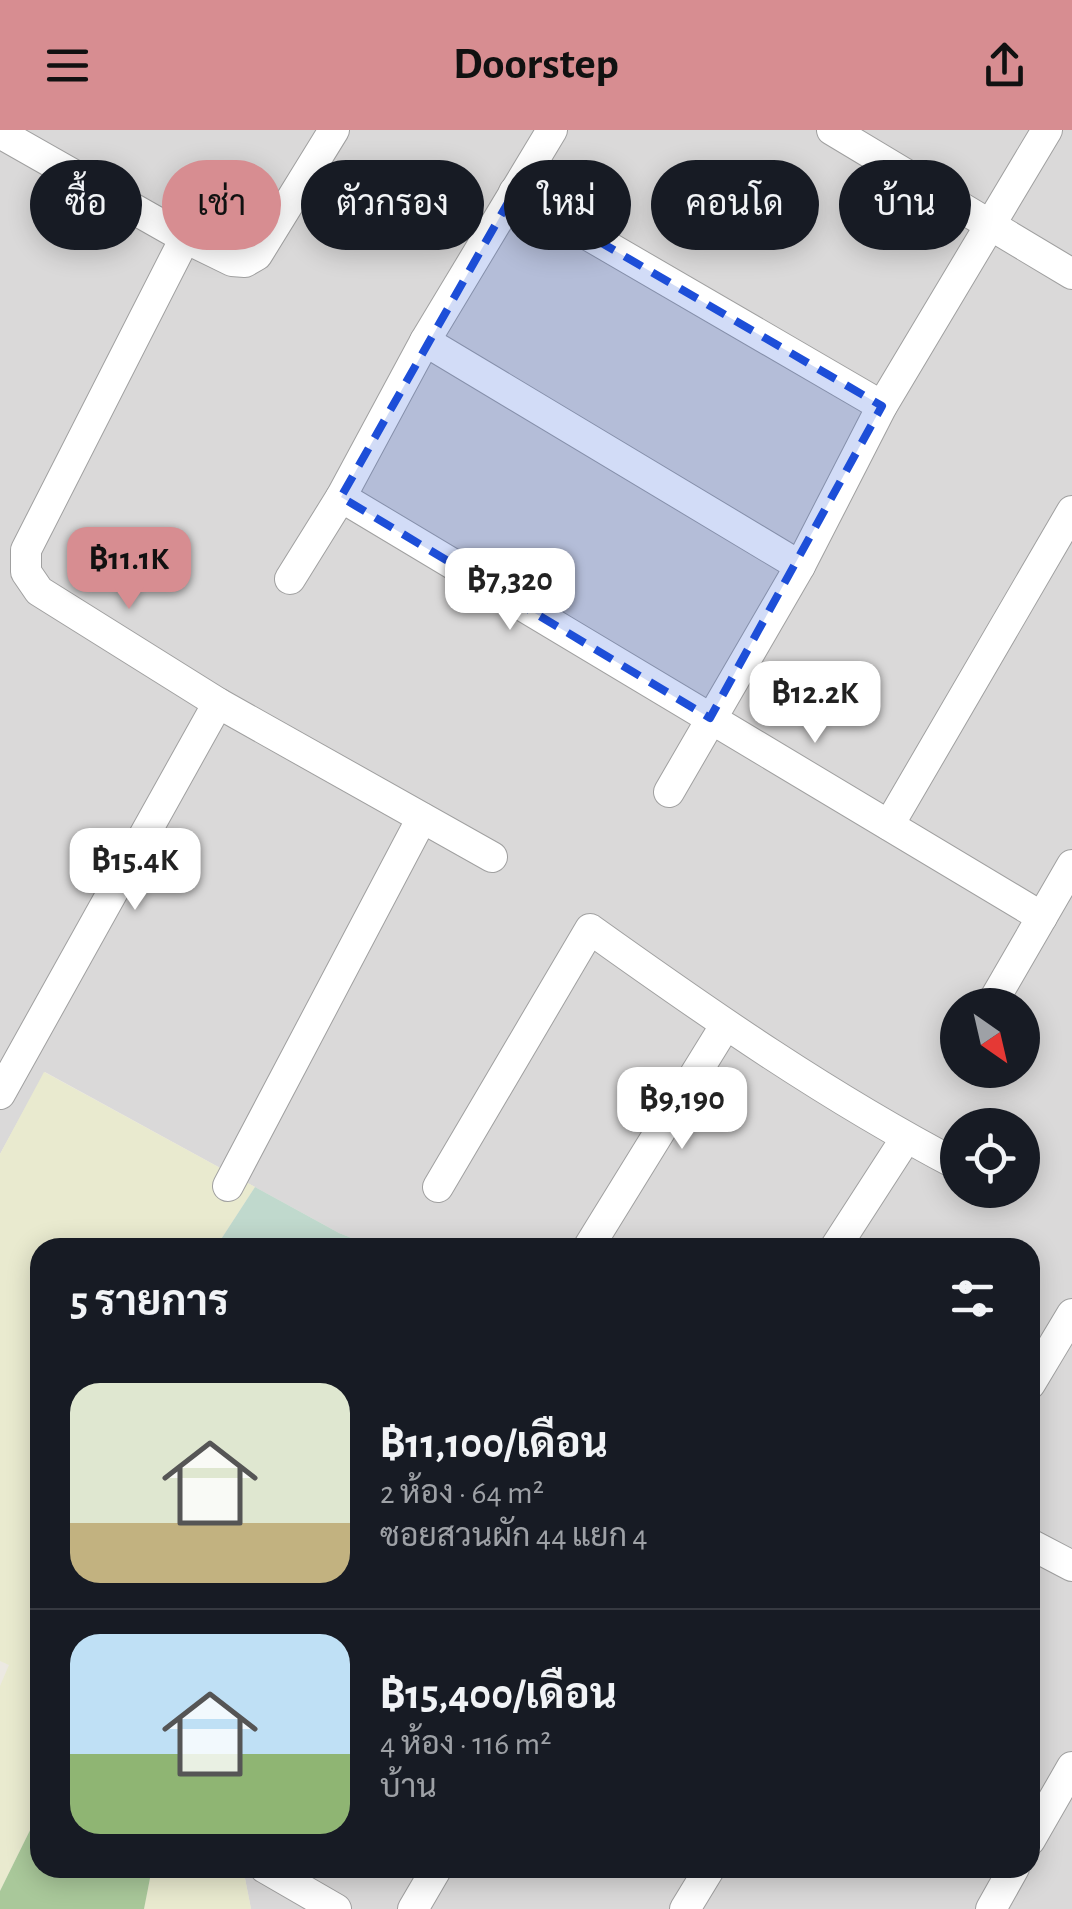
<!DOCTYPE html>
<html lang="th">
<head>
<meta charset="utf-8">
<style>
  body { margin:0; font-family:"Alegreya Sans",Sarabun,sans-serif; background:#20242c; color:#f1f3f6; height:100vh; display:flex; flex-direction:column; font-size:38px; white-space:nowrap }
  * { box-sizing:border-box; margin:0 }
  p { font-size:32px; color:#9ea1a6 }
  .icon { flex:none; width:55px; height:55px; fill:none; stroke:currentColor; stroke-width:2; stroke-linecap:round; stroke-linejoin:round }
  .map { position:relative; flex:1; overflow:hidden }
  .panel { position:absolute; left:30px; top:1108px; width:1010px; height:640px; display:flex; flex-direction:column; background:#171b24; border-radius:30px; box-shadow:0 5px 25px #0003 }
  .panel>* { flex:none }
  .banner { position:absolute; left:30px; top:30px; width:1012px; height:90px; display:flex; gap:20px }
  .needle { width:65px; rotate:146deg }
  .buttons { position:absolute; left:940px; top:858px; display:grid; gap:20px }
  .buttons a { display:grid; place-items:center; width:100px; height:100px; border-radius:50%; background:#171b24; box-shadow:0 5px 25px #0003; font-size:50px }
  .price { position:absolute; translate:-50% -85px; padding:0 22px; border-radius:20px; background:#fff; color:#222; font-size:32px; line-height:65px; filter:drop-shadow(0 2px 5px #0008) }
  .price::after { content:''; position:absolute; left:50%; top:60px; width:30px; height:22px; margin-left:-15px; background:inherit; clip-path:polygon(0 0,100% 0,50% 100%) }
  .price.on { background:#d78d91; color:#111 }
  ul { padding:0; list-style:none }
  li { display:flex; align-items:center; gap:30px; height:250px; padding:0 40px }
  li+li { border-top:2px solid #363941 }
  li span { display:grid; place-items:center; flex:none; width:280px; height:200px; border-radius:30px; color:#555 }
  li>.icon { margin-inline-start:auto }
  span .icon { width:120px; height:120px; fill:#fffc; stroke-width:1 }
  li b { font-size:42px }
  h2 { display:flex; justify-content:space-between; align-items:center; height:120px; padding:0 40px; font-size:42px }
  .chip { padding:0 35px; border-radius:45px; background:#171b24; box-shadow:0 5px 25px #0003; font-size:35px; line-height:90px }
  .chip.on { background:#d78d91; color:#111 }
  header { display:flex; justify-content:space-between; align-items:center; height:130px; padding:0 40px; background:#d78d91; color:#111; font-size:45px; font-weight:600 }
  .map>svg:first-child { display:block }
  .residential { fill:#dad9d9; fill-rule:evenodd }
  .farmland { fill:#e9eacf }
  .forest { fill:#a9c89a }
  .wetland { fill:#c0d9cd }
  .lines { fill:none; stroke-linecap:round; stroke-linejoin:round }
  .minor-casing { stroke:#a0a0a0; stroke-width:32 }
  .minor { stroke:#fff; stroke-width:30 }
  .marked { fill:#1d4ed8; fill-opacity:0.2; stroke:#1d4ed8; stroke-width:8; stroke-dasharray:20 12; stroke-linejoin:round }
</style>
</head>
<body>
<header><svg class="icon" aria-label="menu" viewBox="0 0 24 24"><path d="M4 6h16M4 12h16M4 18h16"/></svg>Doorstep<svg class="icon" aria-label="share" viewBox="0 0 24 24"><path d="M12 15V3M7 8l5-5 5 5M5 13v7h14v-7"/></svg></header>
<div class="map">
<svg width="1072" height="1779" viewBox="0 0 1072 1779">
  <rect width="100%" height="100%" fill="#ece9e2"/>
  <path class="residential" d="M0 0H1072V1779H251L243 1738H1030V1118L374 1117 339 1103 45 942 0 1024ZM958 875H1022V940H958ZM958 995H1022V1060H958Z"/>
  <g class="farmland">
    <path d="M44 942 255 1057 216 1117 40 1118V1680L0 1761V1556L9 1535 0 1531V1024Z"/>
    <path d="M152 1738H243L251 1779H144Z"/>
  </g>
  <path class="forest" d="M40 1680V1738H152L144 1779H0V1761Z"/>
  <path class="wetland" d="M255 1057 339 1103 374 1117H216Z"/>
  <g class="lines">
    <g class="minor-casing">
      <g id="minor">
        <path d="M832 0 1072 144"/>
        <path d="M0 3 185 108 232 131 245 132 257 125 334 0"/>
        <path d="M514 62 882 276"/>
        <path d="M185 108 26 420V442L39 461 218 573 492 727"/>
        <path d="M425 211 800 436"/>
        <path d="M341 367 1042 787"/>
        <path d="M290 449 341 367 425 211 552 0"/>
        <path d="M669 662 800 436 882 276 1047 0"/>
        <path d="M889 695 1072 381"/>
        <path d="M991 875 1072 735"/>
        <path d="M0 964 218 573"/>
        <path d="M228 1056 422 688"/>
        <path d="M438 1057 590 799C709 884 828 967 958 1035"/>
        <path d="M588 1118 725 896"/>
        <path d="M835 1118 906 1008"/>
        <path d="M1030 1254 1072 1184"/>
        <path d="M1030 1414 1072 1436"/>
        <path d="M1030 1710 1072 1637"/>
        <path d="M265 1738 336 1779"/>
        <path d="M413 1779 437 1738"/>
        <path d="M685 1779 710 1738"/>
        <path d="M991 1779 1014 1738"/>
      </g>
    </g>
    <use href="#minor" class="minor"/>
  </g>
  <path class="marked" d="M514 62 882 276 710 588 341 367Z"/>
</svg>
<div class="buttons">
<a><svg class="needle" viewBox="-14 -14 28 28"><path d="M0-13l5 13h-10z" fill="#e53935"/><path d="M0 13l5-13h-10z" fill="#9ea1a6"/></svg></a>
<a><svg class="icon" aria-label="locate" viewBox="0 0 24 24"><circle cx="12" cy="12" r="6"/><path d="M12 2v4M12 18v4M2 12h4M18 12h4"/></svg></a>
</div>
<b class="price on" style="left:129px;top:482px">฿11.1K</b>
<b class="price" style="left:510px;top:503px">฿7,320</b>
<b class="price" style="left:815px;top:616px">฿12.2K</b>
<b class="price" style="left:135px;top:783px">฿15.4K</b>
<b class="price" style="left:682px;top:1022px">฿9,190</b>
<div class="banner">
<a class="chip">ซื้อ</a>
<a class="chip on">เช่า</a>
<a class="chip">ตัวกรอง</a>
<a class="chip">ใหม่</a>
<a class="chip">คอนโด</a>
<a class="chip">บ้าน</a>
</div>
<section class="panel">
<h2>5 รายการ<svg class="icon" aria-label="filters" viewBox="0 0 24 24"><path d="M4 7h16M4 17h16"/><circle cx="9" cy="7" r="2"/><circle cx="15" cy="17" r="2"/></svg></h2>
<ul>
<li><span style="background:linear-gradient(#dfe7d0 70%,#c2b280 0)"><svg class="icon" aria-label="home" viewBox="0 0 24 24"><path d="M3 11l9-7 9 7M6 9v11h12V9"/></svg></span><div><b>฿11,100/เดือน</b><p>2 ห้อง · 64 m²</p><p>ซอยสวนผัก 44 แยก 4</p></div></li>
<li><span style="background:linear-gradient(#bfe0f5 60%,#8fb573 0)"><svg class="icon" aria-label="home" viewBox="0 0 24 24"><path d="M3 11l9-7 9 7M6 9v11h12V9"/></svg></span><div><b>฿15,400/เดือน</b><p>4 ห้อง · 116 m²</p><p>บ้าน</p></div></li>
</ul>
</section>
</div>
</body>
</html>
